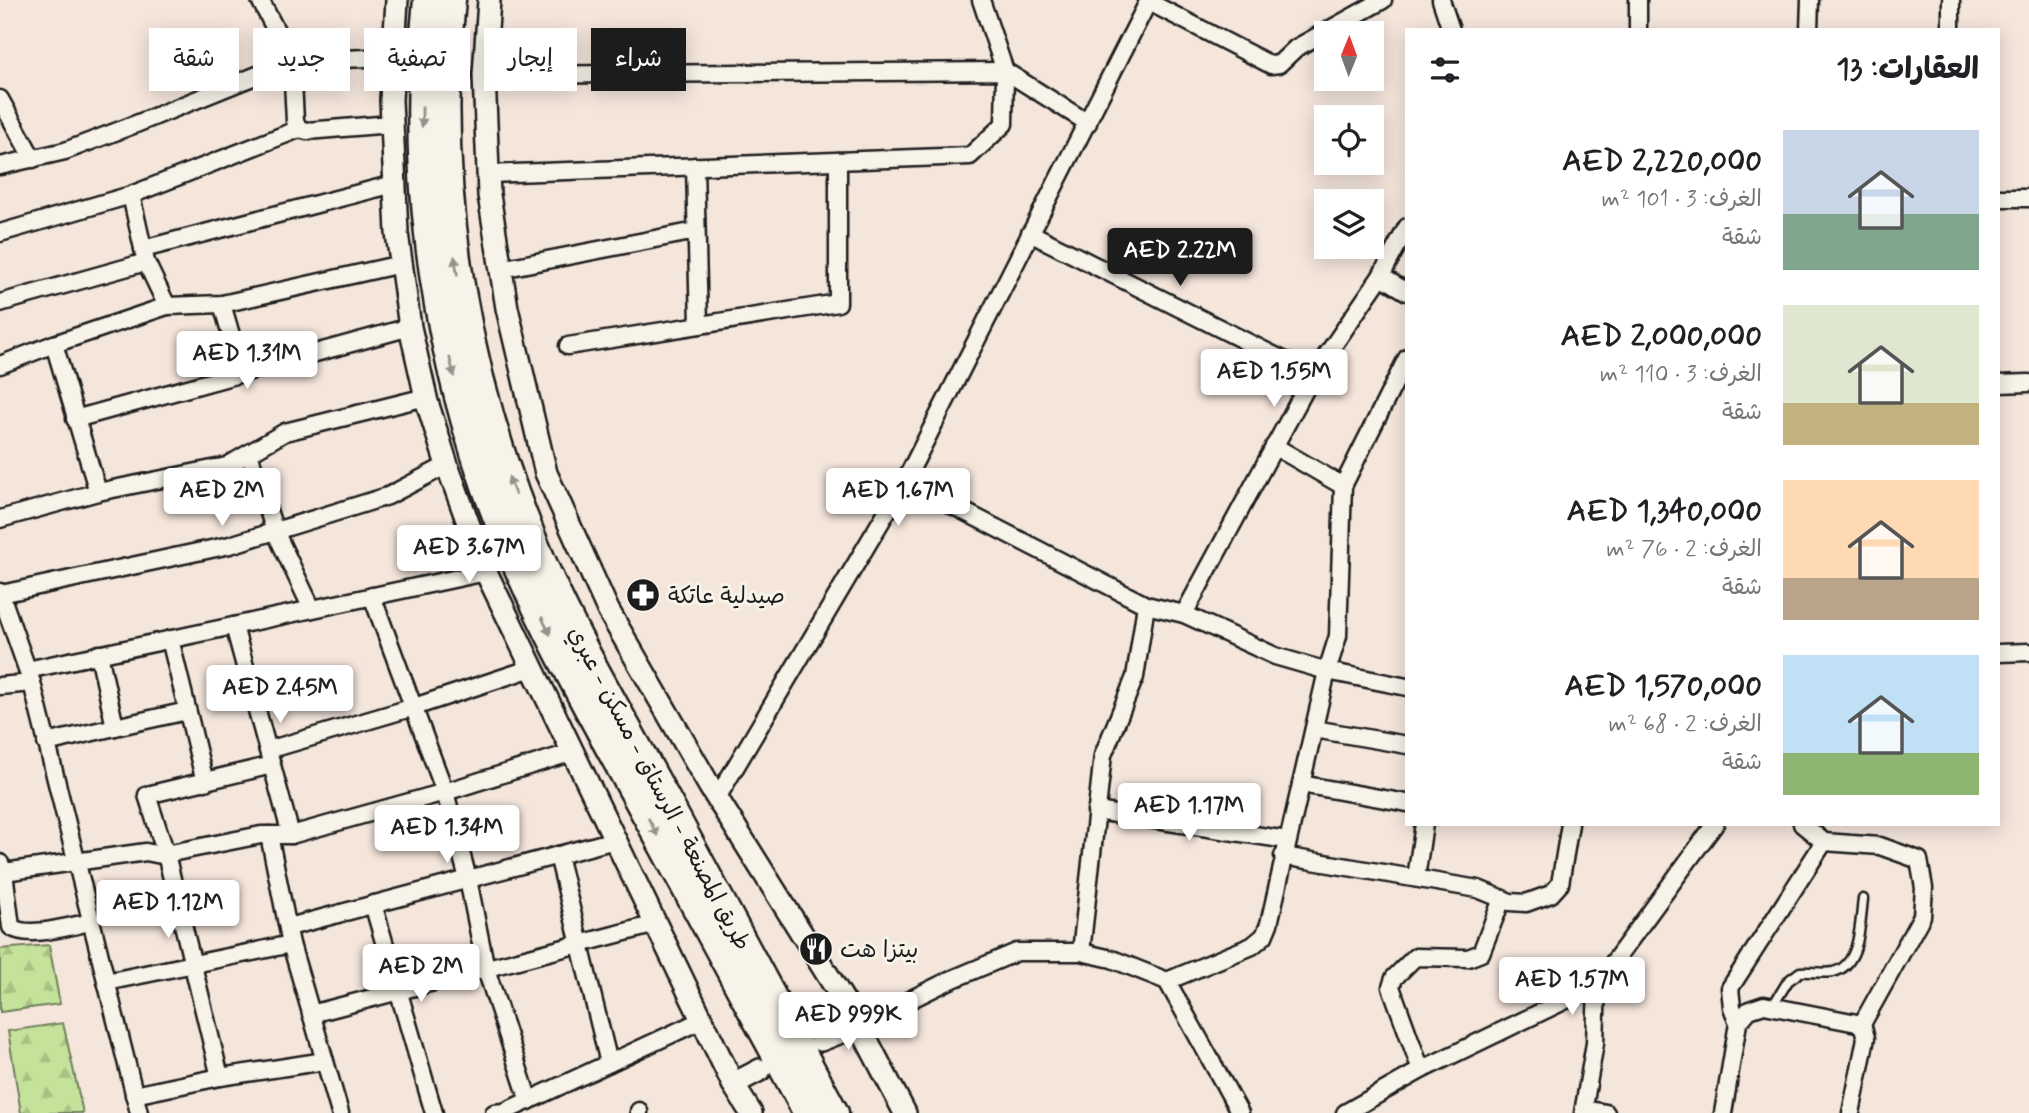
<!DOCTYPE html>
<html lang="ar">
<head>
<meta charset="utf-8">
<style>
  body { margin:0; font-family:Mynerve,"Playpen Sans Arabic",sans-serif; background:#f6f6f6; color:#202124; direction:rtl; height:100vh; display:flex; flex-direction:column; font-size:26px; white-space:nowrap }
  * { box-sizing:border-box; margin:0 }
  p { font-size:23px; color:#757577 }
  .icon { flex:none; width:38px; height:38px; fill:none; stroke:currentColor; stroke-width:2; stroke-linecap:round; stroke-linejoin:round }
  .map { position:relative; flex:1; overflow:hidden; direction:ltr }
  .details { position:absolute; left:1405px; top:28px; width:595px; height:798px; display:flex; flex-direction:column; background:#fff; border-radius:0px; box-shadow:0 4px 18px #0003; direction:rtl }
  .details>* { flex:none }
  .banner { position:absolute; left:21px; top:28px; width:665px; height:63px; direction:rtl; display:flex; gap:14px }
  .needle { width:46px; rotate:1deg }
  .controls { position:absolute; left:1314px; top:21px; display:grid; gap:14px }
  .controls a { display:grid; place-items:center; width:70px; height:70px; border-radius:0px; background:#fff; box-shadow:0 4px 18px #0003; font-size:35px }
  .price { position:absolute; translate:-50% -60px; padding:0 16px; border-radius:7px; background:#fff; color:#222; font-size:23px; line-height:46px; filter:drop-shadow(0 2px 4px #0008) }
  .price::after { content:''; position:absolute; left:50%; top:42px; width:21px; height:16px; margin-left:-10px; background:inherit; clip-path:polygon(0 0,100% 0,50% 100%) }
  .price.active { background:#1c1c1c; color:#fff }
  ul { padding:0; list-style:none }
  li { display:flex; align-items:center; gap:21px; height:175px; padding:0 21px }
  li span { display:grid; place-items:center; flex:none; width:196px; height:140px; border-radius:0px; color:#555 }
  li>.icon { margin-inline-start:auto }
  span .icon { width:84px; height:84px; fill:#fffc; stroke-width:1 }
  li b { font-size:30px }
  h2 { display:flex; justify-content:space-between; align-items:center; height:84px; padding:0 21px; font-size:30px }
  .pill { padding:0 24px; border-radius:0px; background:#fff; box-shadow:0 4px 18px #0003; font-size:24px; line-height:63px }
  .pill.active { background:#1c1c1c; color:#fff }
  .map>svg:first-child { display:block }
  .forest { fill:url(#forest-firs); stroke:#707f5b; stroke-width:2 }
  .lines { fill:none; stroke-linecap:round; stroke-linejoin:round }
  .lane-casing { stroke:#1c1c1c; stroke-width:13 }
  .street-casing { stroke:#1c1c1c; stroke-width:21 }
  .secondary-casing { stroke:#1c1c1c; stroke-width:26 }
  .highway-casing { stroke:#1c1c1c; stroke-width:33 }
  .lane { stroke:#f7f3e8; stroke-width:8 }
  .street { stroke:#f7f3e8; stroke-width:16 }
  .secondary { stroke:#f7f3e8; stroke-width:21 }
  .highway { stroke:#f7f3e8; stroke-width:28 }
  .oneway { fill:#94928c }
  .labels { text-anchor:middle; stroke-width:6; stroke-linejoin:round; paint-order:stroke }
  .poi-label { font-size:23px; fill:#1c1c1c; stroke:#f7f3e8; text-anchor:start }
  .street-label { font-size:23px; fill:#1c1c1c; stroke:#f7f3e8 }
</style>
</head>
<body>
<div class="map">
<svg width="2029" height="1113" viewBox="0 0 2029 1113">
  <defs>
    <pattern id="forest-firs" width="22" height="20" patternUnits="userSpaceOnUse" patternTransform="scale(1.75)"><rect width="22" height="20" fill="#c4e29a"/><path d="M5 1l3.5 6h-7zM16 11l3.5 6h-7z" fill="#a8c184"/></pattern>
  </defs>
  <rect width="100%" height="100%" fill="#f5e6dc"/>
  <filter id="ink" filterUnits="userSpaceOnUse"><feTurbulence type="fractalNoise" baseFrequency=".0143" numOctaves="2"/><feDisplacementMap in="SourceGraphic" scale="14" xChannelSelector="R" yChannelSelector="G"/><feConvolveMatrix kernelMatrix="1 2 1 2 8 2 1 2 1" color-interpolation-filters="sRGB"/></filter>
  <g filter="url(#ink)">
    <g class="forest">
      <path d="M49 945 60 1004 0 1012V949Z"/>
      <path d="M63 1023 83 1113H21L8 1031Z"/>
    </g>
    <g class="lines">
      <g class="lane-casing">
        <path id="lane" d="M1772 1007 1788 981 1800 972C1810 971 1822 974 1833 972 1861 966 1860 921 1863 899"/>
      </g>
      <g class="street-casing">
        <g id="street">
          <path d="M260 0 292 61 295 121 299 129 307 131 391 124"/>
          <path d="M981 0 1005 71 1088 123"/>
          <path d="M1441 0 1451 30"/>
          <path d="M1951 0V30"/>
          <path d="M1149 2 1271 65 1279 64 1296 48 1383 0"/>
          <path d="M1638 30V0"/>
          <path d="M1809 30 1810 0"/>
          <path d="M484 75 1005 71 1004 124 970 156 488 174"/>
          <path d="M0 99 33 159"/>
          <path d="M0 166 65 151 136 124 292 61 392 57"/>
          <path d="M695 166 699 325"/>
          <path d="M131 195 146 262 167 306 222 304 401 264"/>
          <path d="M1998 198H2029"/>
          <path d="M0 233 131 195 299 129"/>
          <path d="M1030 233 1313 375"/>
          <path d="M143 249 394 184"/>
          <path d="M501 269 696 231"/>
          <path d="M1381 276 1407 292"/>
          <path d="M0 303 146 262"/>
          <path d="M222 304 242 373"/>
          <path d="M54 344 98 492"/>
          <path d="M568 346 838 303V161"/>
          <path d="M0 365 54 344 167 306"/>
          <path d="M1998 384 2029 383"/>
          <path d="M75 419 410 327"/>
          <path d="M1274 446 1343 486"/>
          <path d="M249 454 275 531 312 609"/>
          <path d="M905 481 1146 605 1184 614 1275 656 1327 671 1338 636 1343 486 1407 358"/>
          <path d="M0 519 98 492 227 466 285 432 426 397"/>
          <path d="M0 592 32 683 139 1113"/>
          <path d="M1 594 230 545 388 496 447 465"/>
          <path d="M372 596 445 792 468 879 486 969 529 1101"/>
          <path d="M1184 614 1313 375 1381 276 1407 227"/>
          <path d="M234 626 291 835"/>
          <path d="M170 639 205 782"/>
          <path d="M1998 653 2029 652"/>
          <path d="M27 670 486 572"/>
          <path d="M0 686 32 683"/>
          <path d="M115 727 187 711"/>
          <path d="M1314 729 1407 745"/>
          <path d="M46 743 115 727 99 654"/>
          <path d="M268 750 414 707 532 668"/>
          <path d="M1301 784 1407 803"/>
          <path d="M717 798 905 481 1149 0"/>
          <path d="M1096 811 1287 840"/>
          <path d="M1802 824 1824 842 1880 846 1919 860 1924 888 1922 916 1862 1024 1866 1038 1851 1113"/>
          <path d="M269 835 291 944 340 1113"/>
          <path d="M558 855 609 1063"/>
          <path d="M1283 856 1478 889 1510 902 1526 903 1551 894 1560 884 1570 824"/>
          <path d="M0 863 4 872 146 852 161 855 261 835H291L445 792 573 752"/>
          <path d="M4 872 11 927C28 939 70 926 91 922"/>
          <path d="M1416 878 1424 824"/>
          <path d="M373 904 434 1113"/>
          <path d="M289 927 615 840"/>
          <path d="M1081 952 1103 755 1135 677 1146 605"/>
          <path d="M1167 981 1252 946 1264 936 1269 924 1327 671 1407 687"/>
          <path d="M106 982 291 944"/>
          <path d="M311 1014 656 924"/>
          <path d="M1738 1023 1732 1007 1730 988 1824 842"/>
          <path d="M859 1025 948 981 1017 952H1081L1112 959 1167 981 1240 1113"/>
          <path d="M1421 1070 1391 987 1394 978 1415 957 1468 958 1481 953 1502 899"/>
          <path d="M220 1077 166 854 147 795 272 765"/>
          <path d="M134 1095 220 1077 325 1061"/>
          <path d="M1584 1109 1606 1113"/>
          <path d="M639 1111V1113"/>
          <path d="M494 1113 504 1112 702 1020"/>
          <path d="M1345 1113 1421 1070 1597 985 1715 824"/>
          <path d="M1583 1113 1595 1043 1597 985"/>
          <path d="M1723 1113 1738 1023 1749 1010 1764 1005 1862 1024"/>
        </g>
      </g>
      <g class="secondary-casing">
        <g id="secondary">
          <path d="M397 0 391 100 397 233 410 327 427 402 447 465 486 572 733 1084 751 1113"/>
          <path d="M489 0 484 75 489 195 507 308 546 473 608 610 710 787 859 1025 905 1113"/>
          <path d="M821 1040 859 1025"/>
          <path d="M733 1084 760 1070"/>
        </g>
      </g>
      <g class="highway-casing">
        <g id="highway">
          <path d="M428 0C411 165 432 330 486 486 524 594 581 695 636 795 693 901 751 1007 808 1113"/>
          <path d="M451 0C431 196 466 390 545 570 578 645 621 717 660 789 718 897 776 1005 834 1113"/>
        </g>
      </g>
      <use href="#lane" class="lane"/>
      <use href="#street" class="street"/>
      <use href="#secondary" class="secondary"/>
      <use href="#highway" class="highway"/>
    </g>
    <defs><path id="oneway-solid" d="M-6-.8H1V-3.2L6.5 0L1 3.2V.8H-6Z" transform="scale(1.75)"/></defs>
    <g class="oneway">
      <use href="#oneway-solid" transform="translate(422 117) rotate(90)"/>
      <use href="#oneway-solid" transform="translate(456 266) rotate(-99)"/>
      <use href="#oneway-solid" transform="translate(452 367) rotate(76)"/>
      <use href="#oneway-solid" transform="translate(512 486) rotate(-110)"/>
      <use href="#oneway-solid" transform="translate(546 626) rotate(64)"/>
      <use href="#oneway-solid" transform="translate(653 827) rotate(62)"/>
    </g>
  </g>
  <defs>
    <g id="pharmacy-disc" transform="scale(1.75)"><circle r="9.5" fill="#1c1c1c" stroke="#f7f3e8"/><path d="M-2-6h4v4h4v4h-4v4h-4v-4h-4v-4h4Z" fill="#fff"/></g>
    <g id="restaurant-disc" transform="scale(1.75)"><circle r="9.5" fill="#1c1c1c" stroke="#f7f3e8"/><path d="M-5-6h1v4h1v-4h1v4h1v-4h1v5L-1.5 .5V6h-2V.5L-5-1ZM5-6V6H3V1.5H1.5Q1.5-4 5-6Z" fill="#fff"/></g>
  </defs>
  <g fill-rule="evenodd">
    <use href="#pharmacy-disc" x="643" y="595"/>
    <use href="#restaurant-disc" x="816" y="949"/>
  </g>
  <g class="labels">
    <g class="poi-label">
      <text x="668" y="603">صيدلية عاتكة</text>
      <text x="840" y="957">بيتزا هت</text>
    </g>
    <g class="street-label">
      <text transform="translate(660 788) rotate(62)" y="8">طريق المصنعة - الرستاق - مسكن - عبري</text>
    </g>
  </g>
</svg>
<div class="controls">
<a><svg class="needle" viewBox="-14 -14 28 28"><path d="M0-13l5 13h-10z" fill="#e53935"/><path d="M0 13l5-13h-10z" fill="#757577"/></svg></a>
<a><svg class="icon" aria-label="locate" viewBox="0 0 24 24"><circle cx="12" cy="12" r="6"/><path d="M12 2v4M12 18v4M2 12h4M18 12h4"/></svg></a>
<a><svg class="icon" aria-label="layers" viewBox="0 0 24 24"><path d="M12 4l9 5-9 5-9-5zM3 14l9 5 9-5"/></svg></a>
</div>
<b class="price active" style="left:1180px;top:288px">AED 2.22M</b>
<b class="price" style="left:247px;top:391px">AED 1.31M</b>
<b class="price" style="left:1274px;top:409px">AED 1.55M</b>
<b class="price" style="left:222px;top:528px">AED 2M</b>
<b class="price" style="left:898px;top:528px">AED 1.67M</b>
<b class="price" style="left:469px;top:585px">AED 3.67M</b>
<b class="price" style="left:280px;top:725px">AED 2.45M</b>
<b class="price" style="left:1189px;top:843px">AED 1.17M</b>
<b class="price" style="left:447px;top:865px">AED 1.34M</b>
<b class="price" style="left:168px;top:940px">AED 1.12M</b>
<b class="price" style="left:421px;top:1004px">AED 2M</b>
<b class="price" style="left:1572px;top:1017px">AED 1.57M</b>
<b class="price" style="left:848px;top:1052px">AED 999K</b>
<div class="banner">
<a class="pill active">شراء</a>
<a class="pill">إيجار</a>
<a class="pill">تصفية</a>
<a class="pill">جديد</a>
<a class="pill">شقة</a>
</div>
<section class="details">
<h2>العقارات: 13<svg class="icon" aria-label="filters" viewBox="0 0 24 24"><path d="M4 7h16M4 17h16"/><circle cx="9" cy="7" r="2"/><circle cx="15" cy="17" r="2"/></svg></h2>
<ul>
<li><span style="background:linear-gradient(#c9d6e8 60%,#7fa58c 0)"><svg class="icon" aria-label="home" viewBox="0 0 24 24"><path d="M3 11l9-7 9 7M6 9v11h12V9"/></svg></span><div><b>AED 2,220,000</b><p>الغرف: 3 · 101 m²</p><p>شقة</p></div></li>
<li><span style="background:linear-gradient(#dfe7d0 70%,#c2b280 0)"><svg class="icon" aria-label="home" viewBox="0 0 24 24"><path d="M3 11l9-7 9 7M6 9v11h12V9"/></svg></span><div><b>AED 2,000,000</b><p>الغرف: 3 · 110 m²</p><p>شقة</p></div></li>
<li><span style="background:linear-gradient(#ffd9b3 70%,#b9a48a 0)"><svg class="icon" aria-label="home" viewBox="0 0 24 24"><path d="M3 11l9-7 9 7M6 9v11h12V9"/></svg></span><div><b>AED 1,340,000</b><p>الغرف: 2 · 76 m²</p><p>شقة</p></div></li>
<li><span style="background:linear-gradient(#bfe0f5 70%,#8fb573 0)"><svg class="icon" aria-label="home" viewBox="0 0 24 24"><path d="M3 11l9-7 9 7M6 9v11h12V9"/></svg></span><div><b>AED 1,570,000</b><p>الغرف: 2 · 68 m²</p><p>شقة</p></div></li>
</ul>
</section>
</div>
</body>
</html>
